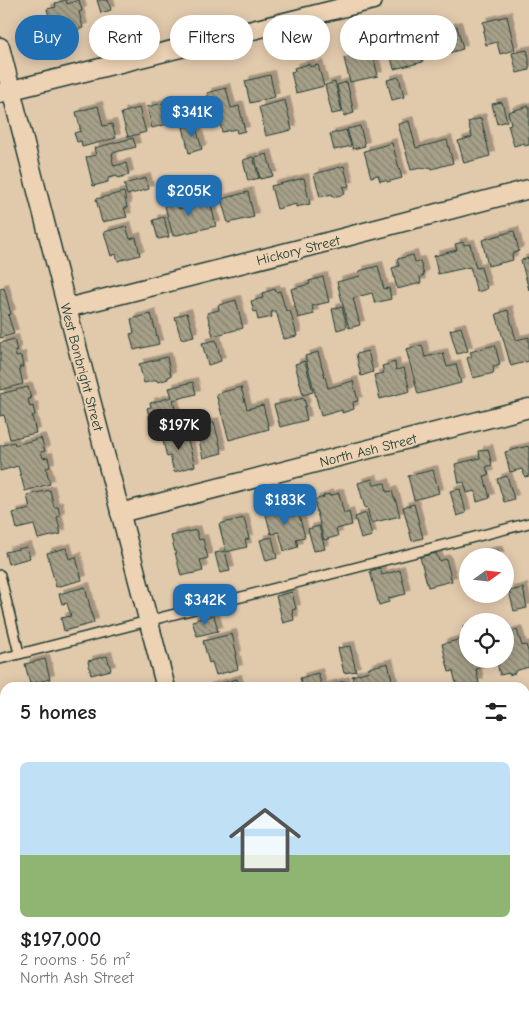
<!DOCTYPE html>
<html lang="en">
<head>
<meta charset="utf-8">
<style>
  body { margin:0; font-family:"Comic Neue",sans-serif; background:#f6f6f6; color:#202124; height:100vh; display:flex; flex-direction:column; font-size:19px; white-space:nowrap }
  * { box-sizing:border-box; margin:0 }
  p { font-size:16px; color:#757577 }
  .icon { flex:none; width:28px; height:28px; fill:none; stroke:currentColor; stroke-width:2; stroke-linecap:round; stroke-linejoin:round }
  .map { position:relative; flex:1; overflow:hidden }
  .side { position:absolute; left:0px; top:682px; width:530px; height:336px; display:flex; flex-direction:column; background:#fff; border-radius:15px 15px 0 0; box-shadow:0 2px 12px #0003 }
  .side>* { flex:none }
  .top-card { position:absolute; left:15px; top:15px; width:500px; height:45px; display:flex; gap:10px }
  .needle { width:32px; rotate:75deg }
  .buttons { position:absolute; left:459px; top:548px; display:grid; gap:10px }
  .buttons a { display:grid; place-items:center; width:55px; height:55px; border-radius:50%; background:#fff; box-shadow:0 2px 12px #0003; font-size:25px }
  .price { position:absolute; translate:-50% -42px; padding:0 11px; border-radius:10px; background:#1f6fb2; color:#fff; font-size:16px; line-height:32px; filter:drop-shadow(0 1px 2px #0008) }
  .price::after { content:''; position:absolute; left:50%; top:30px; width:15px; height:11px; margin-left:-8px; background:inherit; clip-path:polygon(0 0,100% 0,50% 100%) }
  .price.active { background:#222; color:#fff }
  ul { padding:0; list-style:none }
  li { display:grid; align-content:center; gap:10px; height:265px; padding:0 20px }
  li+li { border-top:1px solid #e0e0e0 }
  li span { display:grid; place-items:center; height:155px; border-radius:8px; color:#555 }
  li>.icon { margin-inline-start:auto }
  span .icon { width:90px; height:90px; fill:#fffc; stroke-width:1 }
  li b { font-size:21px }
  h2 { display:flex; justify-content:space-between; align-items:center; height:60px; padding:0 20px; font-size:21px }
  .pill { padding:0 18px; border-radius:22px; background:#fff; box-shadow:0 2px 12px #0003; font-size:18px; line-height:45px }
  .pill.active { background:#1f6fb2; color:#fff }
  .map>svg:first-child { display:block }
  .building { fill:url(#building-back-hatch); stroke:#1f3d34; filter:url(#shadow) }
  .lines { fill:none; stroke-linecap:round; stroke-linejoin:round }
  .service-casing { stroke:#1f3d34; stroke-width:12 }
  .minor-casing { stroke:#1f3d34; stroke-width:21 }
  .tertiary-casing { stroke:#1f3d34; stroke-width:25 }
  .service { stroke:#edd2b4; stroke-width:9 }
  .minor { stroke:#edd2b4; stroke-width:18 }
  .tertiary { stroke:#edd2b4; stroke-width:21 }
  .labels { text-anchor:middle; stroke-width:4; stroke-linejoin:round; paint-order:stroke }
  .street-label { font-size:14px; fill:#1f3d34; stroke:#edd2b4 }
</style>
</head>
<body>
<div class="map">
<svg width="529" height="1018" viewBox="0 0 529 1018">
  <defs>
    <pattern id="building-back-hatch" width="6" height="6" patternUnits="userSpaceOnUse" patternTransform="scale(1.25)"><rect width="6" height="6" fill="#a7a089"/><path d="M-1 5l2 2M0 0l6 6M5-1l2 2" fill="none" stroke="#878471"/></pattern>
    <filter id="shadow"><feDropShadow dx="4.5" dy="-4.5" stdDeviation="0" flood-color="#0004"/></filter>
  </defs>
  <rect width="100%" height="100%" fill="#e1c9ac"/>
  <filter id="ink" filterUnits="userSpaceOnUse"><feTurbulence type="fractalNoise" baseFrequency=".02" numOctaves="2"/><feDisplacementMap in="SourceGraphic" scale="10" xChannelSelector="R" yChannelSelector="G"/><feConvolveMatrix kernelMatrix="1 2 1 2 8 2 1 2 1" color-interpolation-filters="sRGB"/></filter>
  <g filter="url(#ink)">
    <g class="building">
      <path d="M66 0 67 4 79 0 82 11 79 12 83 28 58 35 55 23 51 24 47 9 56 7 55 3Z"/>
      <path d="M97 0H108L111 10 101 13Z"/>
      <path d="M507 16 515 50 500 54 497 42 486 45 483 31H485L483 22Z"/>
      <path d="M457 26 463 49 438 56 432 33Z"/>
      <path d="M411 35V38H413L414 40 417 39 423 62 394 69 390 54 397 52 395 45 401 43 400 41 404 40V37Z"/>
      <path d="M527 50 529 58V70L517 73 512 53Z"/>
      <path d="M372 51 378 76 350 82 344 58Z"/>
      <path d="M309 64 310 67 318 65 324 86 296 93 291 72 295 71 294 68Z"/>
      <path d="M270 75 275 97 250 103 245 81Z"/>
      <path d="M399 77 404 97 392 100 387 80Z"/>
      <path d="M335 82 342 112 332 114 325 85Z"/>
      <path d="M347 82 354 113 344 116 337 85Z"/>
      <path d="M226 88 231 108 239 106 245 131 237 133 236 129 222 132 218 115 207 117 209 123 198 125 193 107 210 103 207 93Z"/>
      <path d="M175 100 178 111H181L183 120 152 128 147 107Z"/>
      <path d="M285 100 292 130 266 136 259 107Z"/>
      <path d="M502 102 507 121 497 124 492 104Z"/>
      <path d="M98 106 103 126 112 124 116 138 82 147 81 141 77 142 74 133 81 131 76 112Z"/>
      <path d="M529 106V145L525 146 524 143 514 146 508 125 511 124 508 112Z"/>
      <path d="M139 108 146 132 128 137 121 113Z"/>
      <path d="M481 118 490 156 464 163 458 141 472 137 468 122Z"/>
      <path d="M409 121 416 148 447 140 453 163 432 169 431 167 422 169 421 168 411 170 398 124Z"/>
      <path d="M195 124 202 149 189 153 183 127Z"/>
      <path d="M360 126 365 146 353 149 347 129Z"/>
      <path d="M346 130 351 146 334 150 330 134Z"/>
      <path d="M133 138 136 147 112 153 113 158 112 159 114 166 126 163 129 175 118 178 117 176 108 178V182L93 186 86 157 96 155 94 148Z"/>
      <path d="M392 143 402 178 387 182 386 180 380 181 378 175 371 177 364 151Z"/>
      <path d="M267 154 273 176 260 179 255 157Z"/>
      <path d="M253 157 259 178 248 181 243 160Z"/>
      <path d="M344 166 349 186 343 187 345 194 333 197 332 194 320 197 314 174Z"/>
      <path d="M146 178 149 189 127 195 124 184Z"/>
      <path d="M304 178 310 204 296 207V204L277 209 271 186Z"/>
      <path d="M124 192 127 208H124L127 217 102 222 96 199Z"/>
      <path d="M248 192 254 217 228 223 221 199Z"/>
      <path d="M176 196 179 209 210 201 216 226 173 236 163 199Z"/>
      <path d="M164 217 169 237 158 239 153 220Z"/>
      <path d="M126 226 130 239 136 237 140 255 118 261 116 254 111 256 104 232Z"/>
      <path d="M514 231 519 251 512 254 513 260 488 266 482 240Z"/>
      <path d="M463 242 464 245 470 244 476 268 481 267 487 289 477 292 470 267 438 274 434 256 457 250 455 244Z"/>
      <path d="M413 255 415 262 420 261 424 275 420 277 421 283 397 289 392 268 399 266 397 259Z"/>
      <path d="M529 258V290L521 260Z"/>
      <path d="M378 266 384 289 389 288 391 299 375 303 372 293 353 298 360 325 349 328 337 282 360 276 359 271Z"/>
      <path d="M323 277 329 302 312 306 314 314 298 318 291 289 310 284 309 281Z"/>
      <path d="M4 288 11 314 8 315 14 334 0 338V289Z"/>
      <path d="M275 289 276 292 280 291 286 311 290 310 297 336 284 339 276 311 271 312 272 317 258 320 256 311 254 312 251 301 263 298 262 293Z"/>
      <path d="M236 300 243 328 213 336 207 313 219 310 218 305Z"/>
      <path d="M342 307 347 327 337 330 332 309Z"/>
      <path d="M508 310 516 340 529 337V361L511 366 496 314Z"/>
      <path d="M187 313 194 336 181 339 175 317Z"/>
      <path d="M151 314 159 344 134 350 130 334 134 333 131 319Z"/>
      <path d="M461 327 468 351 457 354 450 330Z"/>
      <path d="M14 339 17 351H15L16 357 21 356 23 367H19L23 384 0 390V343Z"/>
      <path d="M216 340 221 361 208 365 202 343Z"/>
      <path d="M422 345 425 357 443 353 447 367 456 364 461 383 418 394 406 349Z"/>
      <path d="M495 345 500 365 493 367 494 373 473 378 467 358 472 356 470 352Z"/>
      <path d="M368 351 373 372 361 376 356 354Z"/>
      <path d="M318 352 328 388 353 381 358 401 353 402 354 409 342 413V410L321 416 305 356Z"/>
      <path d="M167 357 171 376 168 377V379L158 382 157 380 144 383 139 364Z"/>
      <path d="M305 361 313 392 303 395 295 364Z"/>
      <path d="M395 362 396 370 404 368 410 391 380 399 374 375 384 373 382 366Z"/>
      <path d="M193 382 196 394 173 400 178 421 156 427 154 419 150 420 147 408 151 407 150 403 172 397 169 388Z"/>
      <path d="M28 387 31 399H28L30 407 33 406 35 415 32 416 36 433 10 439 4 415 0 416V394Z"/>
      <path d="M241 387 247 409 263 405 269 429 229 440 216 394Z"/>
      <path d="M304 398 306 406 304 407 307 420 280 427 274 405Z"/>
      <path d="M214 422 222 453 203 458 196 427Z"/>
      <path d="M185 430 195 466 174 472 170 456 167 457 162 437Z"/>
      <path d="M41 438 45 451 41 452 43 458 48 457 50 467 46 468 50 484 25 491 18 466 0 471V446L14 442 15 445Z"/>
      <path d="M528 446 529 450V476L525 477 522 469 510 472 505 452Z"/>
      <path d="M488 449 492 465 486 467 489 475 484 476 490 498 477 502 475 491 467 493 464 482 459 483 455 464 480 458 479 451Z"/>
      <path d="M433 470 439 493 414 500 408 476Z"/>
      <path d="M507 476 514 499 504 502 497 479Z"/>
      <path d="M372 479 374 485 385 483 387 492 392 491 394 498H395L400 516 371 523 367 507 365 508 358 483Z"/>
      <path d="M460 489 466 513 457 516 450 491Z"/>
      <path d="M50 490 54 507H58L60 516 57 517 61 534 38 539 34 525 17 529 13 513 30 509 27 495Z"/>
      <path d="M339 493 344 514 349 512 352 525 336 529 338 536 324 540 314 500 324 497 323 496 329 494V496Z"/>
      <path d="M281 503 282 507 290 505 293 516 299 515 305 537 296 539 298 547 284 551 279 532 271 534 265 511 275 508 274 504Z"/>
      <path d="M414 504 423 538 412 541 403 507Z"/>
      <path d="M366 513 372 536 361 539 355 517Z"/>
      <path d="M244 518 249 539 245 540 247 547 226 552 219 524Z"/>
      <path d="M319 526 325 549 314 551 308 529Z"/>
      <path d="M196 530 199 540 203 539 208 558 200 560 203 571 181 576 171 536Z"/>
      <path d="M272 537 277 558 266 561 260 540Z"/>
      <path d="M27 547 30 558 8 564 5 552Z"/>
      <path d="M66 548 69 559 76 557 82 580 56 587 47 553Z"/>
      <path d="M498 550 500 556H471Z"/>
      <path d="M225 551 230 571 220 573 215 553Z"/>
      <path d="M436 553 439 561 446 559 452 581 428 587 420 557Z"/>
      <path d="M380 568 382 575 400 570 406 594 389 598V602L379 605 370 571Z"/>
      <path d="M85 587 94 623 64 631 61 618 71 616 67 603 62 604 59 594Z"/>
      <path d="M523 588 527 608 514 611 509 591Z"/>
      <path d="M292 592 296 609 292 610 294 620 283 623 276 596Z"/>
      <path d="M214 615 218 631 197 636 192 621Z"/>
      <path d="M468 625V659H489L491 665 476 669 479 683 457 688 453 671 449 672 442 644 466 638 463 626Z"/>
      <path d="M517 630 522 646 526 645 529 654V667L515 671V673L509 675V673L500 675 496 659H505V634Z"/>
      <path d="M232 634 237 655 235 656 238 669 216 675 212 662 209 663 203 641Z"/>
      <path d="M350 646 356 671 344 673 338 648Z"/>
      <path d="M107 656 111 670 91 675 88 661Z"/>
      <path d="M45 659 50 679 30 684 25 664Z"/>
      <path d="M388 663 394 688H355L352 676 369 671 368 668Z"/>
      <path d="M318 673 322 687 345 681 347 688H303L300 678Z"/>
      <path d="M237 679 239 688H206Z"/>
      <path d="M5 720V749H4L0 734V722Z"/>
      <path d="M525 824 529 840V848L525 849Z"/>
      <path d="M5 928V968L0 969V929Z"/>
      <path d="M292 1014H312L314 1018H284V1016Z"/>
      <path d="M376 1014H403L404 1018H377Z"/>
      <path d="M417 1014H446L447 1018H418Z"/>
      <path d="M452 1014H488L489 1017 453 1018Z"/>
    </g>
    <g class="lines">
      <g class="service-casing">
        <g id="service">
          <path d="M0 575 19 653"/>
          <path d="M0 659 529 523"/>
          <path d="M525 905 529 904"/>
          <path d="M84 1018 99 1014"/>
        </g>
      </g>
      <g class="minor-casing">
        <g id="minor">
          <path d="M0 47 67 308 166 688"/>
          <path d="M0 93 373 0"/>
          <path d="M67 308 323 243 529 189"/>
          <path d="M120 513 529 408"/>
          <path d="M248 1014 249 1018"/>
        </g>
      </g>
      <g class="tertiary-casing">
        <g id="tertiary">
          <path d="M525 736 529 735"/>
          <path d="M0 871 5 869"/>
        </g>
      </g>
      <use href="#service" class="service"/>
      <use href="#minor" class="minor"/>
      <use href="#tertiary" class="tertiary"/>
    </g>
  </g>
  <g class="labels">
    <g class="street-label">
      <text transform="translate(298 250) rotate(-14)" y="5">Hickory Street</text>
      <text transform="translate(82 367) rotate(75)" y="5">West Bonbright Street</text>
      <text transform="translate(368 450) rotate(-14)" y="5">North Ash Street</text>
    </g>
  </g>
</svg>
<div class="buttons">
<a><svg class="needle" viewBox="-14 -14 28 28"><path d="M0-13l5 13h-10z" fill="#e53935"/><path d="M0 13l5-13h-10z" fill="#757577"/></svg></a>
<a><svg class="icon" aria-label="locate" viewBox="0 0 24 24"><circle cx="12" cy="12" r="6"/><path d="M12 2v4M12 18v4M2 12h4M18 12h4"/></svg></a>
</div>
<b class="price" style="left:192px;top:138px">$341K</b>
<b class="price" style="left:189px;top:217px">$205K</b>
<b class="price active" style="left:179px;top:451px">$197K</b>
<b class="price" style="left:285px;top:526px">$183K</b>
<b class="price" style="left:205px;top:626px">$342K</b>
<div class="top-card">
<a class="pill active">Buy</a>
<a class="pill">Rent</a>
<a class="pill">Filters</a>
<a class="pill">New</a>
<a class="pill">Apartment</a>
</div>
<section class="side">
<h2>5 homes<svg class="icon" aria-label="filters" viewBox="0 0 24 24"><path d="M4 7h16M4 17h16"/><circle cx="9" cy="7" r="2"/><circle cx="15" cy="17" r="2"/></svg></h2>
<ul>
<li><span style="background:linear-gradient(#bfe0f5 60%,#8fb573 0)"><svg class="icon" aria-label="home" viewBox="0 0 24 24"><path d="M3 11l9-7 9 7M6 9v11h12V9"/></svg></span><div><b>$197,000</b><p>2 rooms · 56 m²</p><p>North Ash Street</p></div></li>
</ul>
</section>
</div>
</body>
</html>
